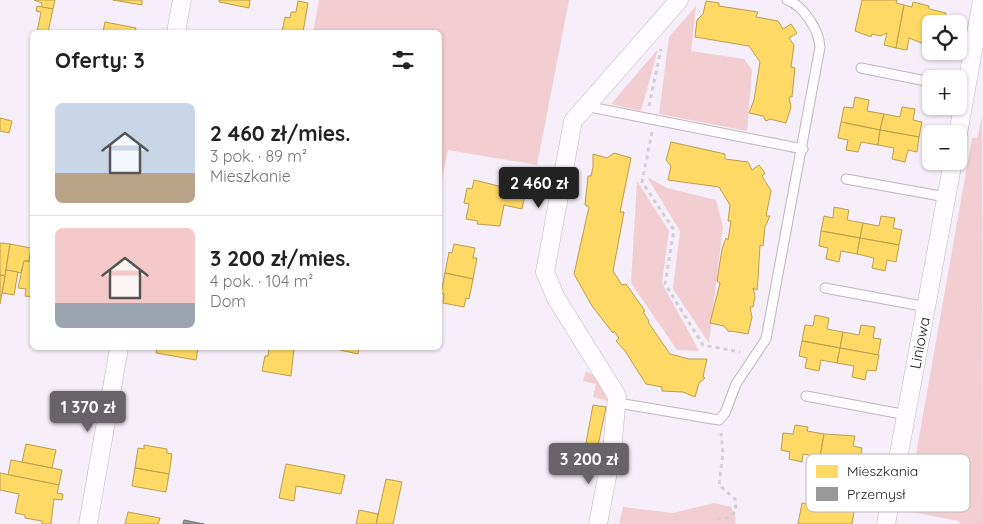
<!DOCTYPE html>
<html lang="pl">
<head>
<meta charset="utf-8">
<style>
  body { margin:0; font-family:Quicksand,sans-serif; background:#f2f2f2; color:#222; height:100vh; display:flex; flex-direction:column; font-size:19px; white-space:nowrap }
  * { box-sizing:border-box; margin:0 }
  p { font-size:16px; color:#767676 }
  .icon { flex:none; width:28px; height:28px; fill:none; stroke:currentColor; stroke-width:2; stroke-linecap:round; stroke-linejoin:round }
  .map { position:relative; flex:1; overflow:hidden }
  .panel { position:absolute; left:30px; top:30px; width:412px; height:320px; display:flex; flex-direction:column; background:#fff; border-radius:8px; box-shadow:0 1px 4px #0004 }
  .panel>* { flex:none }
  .controls { position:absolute; left:922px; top:15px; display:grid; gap:10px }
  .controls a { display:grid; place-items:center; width:45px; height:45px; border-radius:8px; background:#fff; box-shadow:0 1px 4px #0004; font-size:25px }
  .price { position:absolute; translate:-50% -42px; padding:0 11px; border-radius:5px; background:#686269; color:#fff; font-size:16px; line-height:32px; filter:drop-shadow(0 1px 2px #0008) }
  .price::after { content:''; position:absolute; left:50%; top:30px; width:15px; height:11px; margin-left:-8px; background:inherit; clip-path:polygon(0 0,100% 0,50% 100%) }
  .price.selected { background:#222; color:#fff }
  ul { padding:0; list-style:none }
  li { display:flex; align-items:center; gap:15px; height:125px; padding:0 25px }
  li+li { border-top:1px solid #e0e0e0 }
  li span { display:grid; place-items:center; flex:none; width:140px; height:100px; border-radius:8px; color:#555 }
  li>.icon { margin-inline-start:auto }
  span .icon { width:60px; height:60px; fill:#fffc; stroke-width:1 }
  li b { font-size:21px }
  h2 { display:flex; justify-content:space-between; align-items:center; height:60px; padding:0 25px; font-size:21px }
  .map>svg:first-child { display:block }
  .green { fill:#f2ced2 }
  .homes { fill:#ffd966; stroke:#bb9e50 }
  .industry { fill:#999; stroke:#737274 }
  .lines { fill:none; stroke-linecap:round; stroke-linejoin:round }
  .service-casing { stroke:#bdb7be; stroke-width:11 }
  .minor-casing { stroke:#bdb7be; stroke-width:19 }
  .path { stroke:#d2d0d3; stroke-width:3; stroke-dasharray:4 4; stroke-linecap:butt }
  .service { stroke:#fefcfe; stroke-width:9 }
  .minor { stroke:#fefcfe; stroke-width:18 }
  .labels { text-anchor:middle; stroke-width:5; stroke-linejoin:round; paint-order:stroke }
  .street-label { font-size:15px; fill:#1b161c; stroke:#fff }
  .key { fill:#fff; stroke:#bbb9bb; stroke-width:1 }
  .key-label { font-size:14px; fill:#1b161c }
</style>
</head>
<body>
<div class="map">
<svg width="983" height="524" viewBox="0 0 983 524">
  <rect width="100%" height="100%" fill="#f6eef8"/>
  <g class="green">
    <path d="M319 0H569L537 165 448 150 440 189V32H313Z"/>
    <path d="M696 6 691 51 744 59 752 70 747 131 659 114 669 37Z"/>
    <path d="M658 49 641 111 611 104Z"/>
    <path d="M982 117 983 524H960L959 521 906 511 972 138H977Z"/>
    <path d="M647 177 667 188 716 200 723 227 709 343 673 289 680 231Z"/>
    <path d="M637 181 669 231 662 283 699 351 677 350 631 283Z"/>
    <path d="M586 371 598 378 608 401 593 397 596 384 583 381Z"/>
    <path d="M714 503 731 507 736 518 735 524H619L623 507 673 513Z"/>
  </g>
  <g class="homes">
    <path d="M34 0H55L53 9 41 7 42 3Z"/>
    <path d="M113 0H142V5Z"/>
    <path d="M219 0H250L249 8 219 2Z"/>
    <path d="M862 0H897L896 3 904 5 896 48 884 45 887 33 880 36 872 34 871 37 855 31Z"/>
    <path d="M298 1 308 3 303 32H282L285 17 290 18 291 12H296Z"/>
    <path d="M706 1 719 3V6L758 12 756 17 778 21 783 29 791 24 797 33 789 38 794 45 791 67 795 68 792 97H789L791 107 786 123 770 119 766 121 763 116 749 113 754 100 760 62 749 46 695 37 697 20 703 14Z"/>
    <path d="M913 2 929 6V9L946 13 944 24H931V49L923 47 924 44 909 38 907 50 896 48 904 5 912 7Z"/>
    <path d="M37 6 53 9 48 32H37L41 12 36 11Z"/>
    <path d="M105 22 136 28 135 32H103Z"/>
    <path d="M855 97 869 100 867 111 884 114 880 130 841 122 844 107 853 108Z"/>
    <path d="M902 107 915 109 913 120 922 122 919 137 880 130 884 114 900 117Z"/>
    <path d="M0 118 12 121 9 133 0 131Z"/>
    <path d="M841 122 880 130 878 145 861 142 858 152 846 150 848 140 838 138Z"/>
    <path d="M880 130 919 137 917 152 908 150 905 162 892 159 894 148 878 145Z"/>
    <path d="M671 142 725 154V159L748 162 752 170 759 165 765 173 762 176 771 191 766 216H770L765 227 763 246 760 245 758 279 757 290 753 288 755 296 753 307H750L752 317 748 334 731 331 729 332 724 326 710 323 720 283 717 281 722 249 726 238 728 240 731 221H728L730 205 719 187 668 180 671 166 666 160Z"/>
    <path d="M614 153 631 158 620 212H624L613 271 622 285 626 284 645 311 643 312 649 321 648 322 670 354 689 359H707L703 377 705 378 699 383 695 397 683 392 662 391V387L646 384 625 351 616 341 619 338 614 331 613 333 592 306 574 274 589 207 585 205 588 176H591L593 167V154L607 158Z"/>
    <path d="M474 180 507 188 526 190 522 209 504 205 500 226 477 224 478 221 466 219 469 204 464 203 467 188 472 189Z"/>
    <path d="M834 207 849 210 847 220 863 223 860 238 821 231 824 216 833 218Z"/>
    <path d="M881 216 895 218 893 228 902 230 899 245 860 238 863 223 879 226Z"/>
    <path d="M821 231 860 238 857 254 841 251 839 262 826 259 828 248 819 246Z"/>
    <path d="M860 238 899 245 896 262 887 260 885 271 872 268 874 258 857 254Z"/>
    <path d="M0 243 10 244 5 276 0 275Z"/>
    <path d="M10 244 31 248 29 261H24L21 273 6 270Z"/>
    <path d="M454 244 475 248 473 258H477L473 279 445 273 449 252 452 253Z"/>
    <path d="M24 261 32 262V297L25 296 26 289 18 288Z"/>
    <path d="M6 270 18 272 14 295 2 293Z"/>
    <path d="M445 273 473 279 469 299 466 298 464 307 443 303 444 294 441 293Z"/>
    <path d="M0 275 5 276 0 304Z"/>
    <path d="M815 315 829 318 827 329 843 332 840 348 802 341 805 325 813 326Z"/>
    <path d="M861 325 875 327 873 338 881 339 878 355 840 348 843 332 859 335Z"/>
    <path d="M802 341 840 348 837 363 821 360 819 371 805 368 807 358 799 356Z"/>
    <path d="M157 348H198L196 360 156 353Z"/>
    <path d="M269 348H294L291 376 262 371 265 356H268Z"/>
    <path d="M341 348H359L358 354 340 350Z"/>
    <path d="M840 348 879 355 876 371 867 370 865 380 852 377 854 366 837 363Z"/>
    <path d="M593 405 606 407 598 446 586 443Z"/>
    <path d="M795 425 808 427 807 431 824 434 820 457 803 454 802 462 789 459 790 452 781 450 783 433 793 434Z"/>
    <path d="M824 434 855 436 853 446 862 448 859 464 850 462 848 470 835 468 836 460 820 457Z"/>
    <path d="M26 444 56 450 52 468 22 462Z"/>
    <path d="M144 445 167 449V453L172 454 169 474 135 468 138 448 144 449Z"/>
    <path d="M11 460 62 470 59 485 8 475Z"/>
    <path d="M286 464 345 475 341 494 296 486 294 501 279 498Z"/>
    <path d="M135 468 169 474 166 492 132 486Z"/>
    <path d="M0 473 59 485 57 493 63 494 62 500 54 499 51 524H42V521L25 518V515L15 513 19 494 0 490Z"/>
    <path d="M386 479 402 482 393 524H376Z"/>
    <path d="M821 501 838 504 837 509 854 512 852 524H798L802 503 820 506Z"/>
    <path d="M359 510 378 514 376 524H356Z"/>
    <path d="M128 512 160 518 158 524H125Z"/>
  </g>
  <path class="industry" d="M184 520 204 524H183Z"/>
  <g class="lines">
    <g class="service-casing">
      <g id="service">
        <path d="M861 68 931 82"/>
        <path d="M585 106 803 149"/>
        <path d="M846 179 946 197"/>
        <path d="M825 288 927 307"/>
        <path d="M806 396 907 415"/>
        <path d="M618 403 719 420 725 413 736 384 766 339 820 47C819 30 803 5 787 0"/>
      </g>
    </g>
    <g class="minor-casing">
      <g id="minor">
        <path d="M176 32 182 0"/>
        <path d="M958 134 982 0"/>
        <path d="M88 524 119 348"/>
        <path d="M598 524 612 451 617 396 556 298 545 272 573 121 679 0"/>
        <path d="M886 524 953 161"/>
      </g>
    </g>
    <g class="path">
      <path d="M649 106 661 49"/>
      <path d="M652 132 642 182 674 230 665 284 703 345 740 352"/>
      <path d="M717 519 730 517 736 511 735 499 719 485 723 453 721 433"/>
    </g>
    <use href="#service" class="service"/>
    <use href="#minor" class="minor"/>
  </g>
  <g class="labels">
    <g class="street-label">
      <text transform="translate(920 343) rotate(-79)" y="5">Liniowa</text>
    </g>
  </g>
  <rect x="806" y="454" width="164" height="58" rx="8" class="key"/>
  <rect x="816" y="465" width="22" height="13" fill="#ffd966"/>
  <rect x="816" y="487" width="22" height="14" fill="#999"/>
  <g class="key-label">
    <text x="847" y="476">Mieszkania</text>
    <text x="847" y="499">Przemysł</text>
  </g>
</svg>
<div class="controls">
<a><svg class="icon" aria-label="locate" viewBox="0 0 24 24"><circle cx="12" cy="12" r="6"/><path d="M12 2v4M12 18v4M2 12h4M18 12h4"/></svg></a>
<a>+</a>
<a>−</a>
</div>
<b class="price selected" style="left:539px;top:209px">2 460 zł</b>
<b class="price" style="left:88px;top:433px">1 370 zł</b>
<b class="price" style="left:589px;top:485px">3 200 zł</b>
<section class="panel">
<h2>Oferty: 3<svg class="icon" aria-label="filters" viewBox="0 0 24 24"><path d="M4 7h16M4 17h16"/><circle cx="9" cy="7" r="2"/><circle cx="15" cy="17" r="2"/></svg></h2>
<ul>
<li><span style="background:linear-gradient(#c9d6e8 70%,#b9a48a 0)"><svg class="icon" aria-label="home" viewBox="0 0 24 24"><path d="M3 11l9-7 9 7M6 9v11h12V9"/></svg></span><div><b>2 460 zł/mies.</b><p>3 pok. · 89 m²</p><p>Mieszkanie</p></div></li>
<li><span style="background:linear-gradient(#f6c9c9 75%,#9aa5b1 0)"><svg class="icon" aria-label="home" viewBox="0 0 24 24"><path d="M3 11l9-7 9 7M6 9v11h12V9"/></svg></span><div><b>3 200 zł/mies.</b><p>4 pok. · 104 m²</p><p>Dom</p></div></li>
</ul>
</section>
</div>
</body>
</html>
